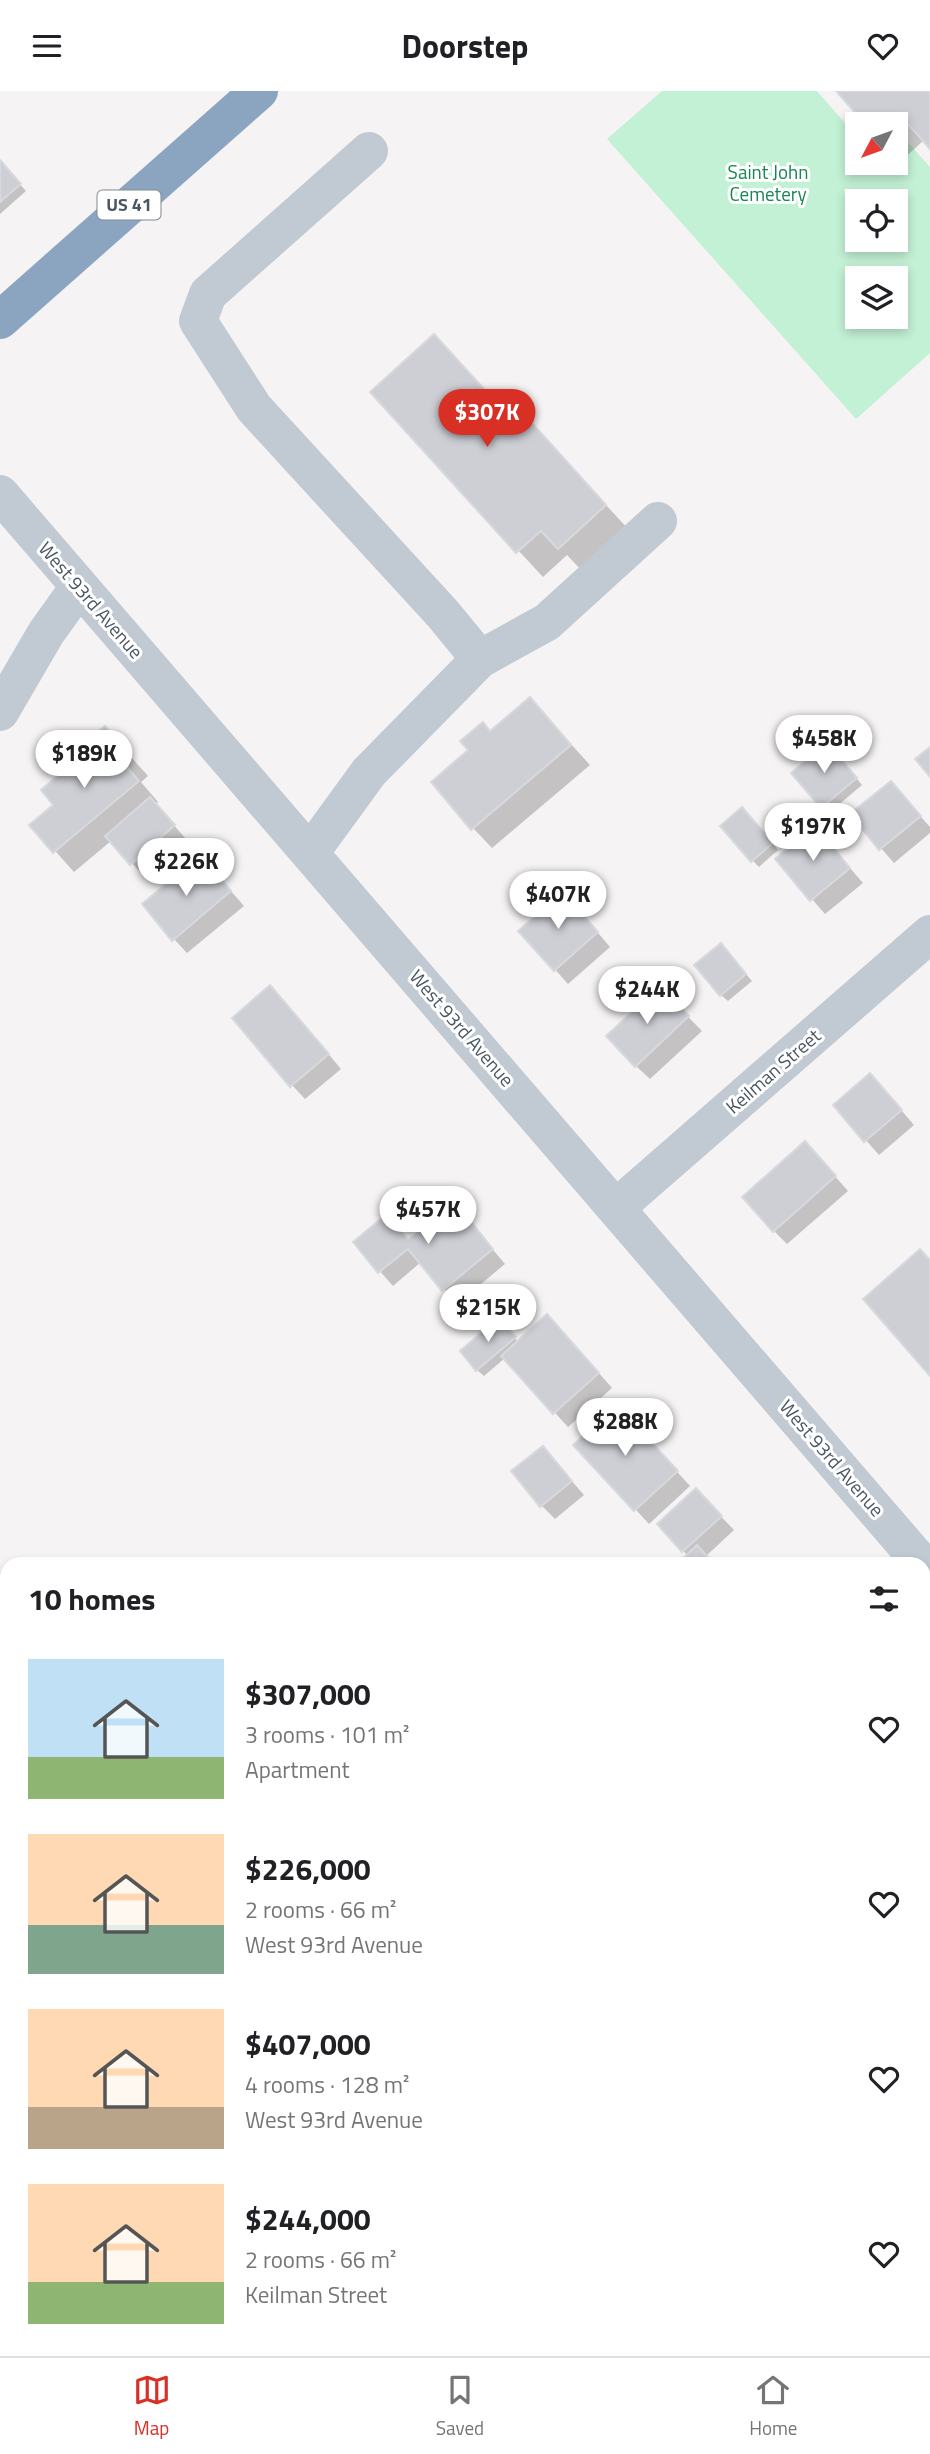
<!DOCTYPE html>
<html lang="en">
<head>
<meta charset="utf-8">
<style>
  body { margin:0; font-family:"Titillium Web",sans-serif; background:#f6f6f6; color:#202124; height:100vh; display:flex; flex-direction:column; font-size:26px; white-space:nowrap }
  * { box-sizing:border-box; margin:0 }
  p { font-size:23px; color:#757577 }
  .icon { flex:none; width:38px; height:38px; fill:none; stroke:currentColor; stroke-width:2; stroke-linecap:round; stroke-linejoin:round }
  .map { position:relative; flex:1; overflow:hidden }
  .panel { position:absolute; left:0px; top:1466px; width:931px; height:800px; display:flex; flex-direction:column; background:#fff; border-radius:21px 21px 0 0; box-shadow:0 4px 10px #0003 }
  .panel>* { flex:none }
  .needle { width:46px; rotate:229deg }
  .buttons { position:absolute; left:845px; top:21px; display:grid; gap:14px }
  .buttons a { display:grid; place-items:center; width:63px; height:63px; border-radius:0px; background:#fff; box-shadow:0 4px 10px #0003; font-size:35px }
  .price { position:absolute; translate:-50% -60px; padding:0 16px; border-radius:24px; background:#fff; color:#222; font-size:23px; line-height:46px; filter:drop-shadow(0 2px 4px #0008) }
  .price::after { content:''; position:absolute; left:50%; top:42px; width:21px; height:16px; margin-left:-10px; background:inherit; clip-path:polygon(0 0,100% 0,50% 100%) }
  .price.selected { background:#d93025; color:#fff }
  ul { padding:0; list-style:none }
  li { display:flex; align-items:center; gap:21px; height:175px; padding:0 28px }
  li span { display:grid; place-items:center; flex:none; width:196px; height:140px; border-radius:0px; color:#555 }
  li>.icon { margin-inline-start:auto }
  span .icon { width:84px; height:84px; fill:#fffc; stroke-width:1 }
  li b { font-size:30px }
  h2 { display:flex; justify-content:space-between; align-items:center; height:84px; padding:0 28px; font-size:30px }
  header { display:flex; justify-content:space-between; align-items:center; height:91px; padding:0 28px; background:#fff; font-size:32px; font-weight:700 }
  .tab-bar { display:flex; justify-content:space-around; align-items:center; height:98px; border-top:2px solid #e0e0e0; background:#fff; font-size:19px; color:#757577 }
  .tab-bar a { display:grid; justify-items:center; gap:4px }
  .tab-bar .selected { color:#d93025 }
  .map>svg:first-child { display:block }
  .green { fill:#c3f1d5; fill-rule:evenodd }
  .shadow { fill:#0003 }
  .building { fill:#cdcfd5; stroke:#d7d9de; stroke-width:2 }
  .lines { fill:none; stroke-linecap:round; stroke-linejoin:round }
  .minor { stroke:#c1cad2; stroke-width:38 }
  .highway { stroke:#8ba5c1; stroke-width:38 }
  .labels { text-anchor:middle; stroke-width:6; stroke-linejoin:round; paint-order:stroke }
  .shield { fill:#fff; stroke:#808990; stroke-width:2 }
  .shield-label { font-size:18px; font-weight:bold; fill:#4a5661 }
  .park-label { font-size:19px; fill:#17864f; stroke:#fff }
  .street-label { font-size:19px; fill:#4a5661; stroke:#fff }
</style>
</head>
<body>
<header><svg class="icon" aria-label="menu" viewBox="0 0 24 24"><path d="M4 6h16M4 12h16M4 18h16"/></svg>Doorstep<svg class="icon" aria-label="heart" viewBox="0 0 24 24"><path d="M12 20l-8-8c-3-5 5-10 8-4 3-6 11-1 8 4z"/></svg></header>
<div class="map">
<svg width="930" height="2265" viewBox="0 0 930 2265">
  <rect width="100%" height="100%" fill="#f5f3f3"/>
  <path class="green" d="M662 0H817L857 46 858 72H896V38L930 76V262L856 328 607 48ZM858 110H896V149H858ZM858 187H896V226H858Z"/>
  <g class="shadow">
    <path d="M838 0H930V56L924 49 902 69 896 63V33H867Z"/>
    <path d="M0 71 26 100 0 123Z"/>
    <path d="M459 270 507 323 515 315 630 440 584 482 567 464 543 486 372 301Z"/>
    <path d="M530 608 590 674 492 757 473 737 491 641Z"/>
    <path d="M105 637 148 685 141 691 158 711 155 713 187 749 145 786 111 750 74 781 32 734 55 714 82 667Z"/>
    <path d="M834 661 862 694 829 722 822 716Z"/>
    <path d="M891 692 930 736V742L894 772 852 724Z"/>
    <path d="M748 725 778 759 759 776 752 769Z"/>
    <path d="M815 737 863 792 825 823 777 768Z"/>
    <path d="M201 766 244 815 187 862 174 848Z"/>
    <path d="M577 817 610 856 568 893 521 840Z"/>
    <path d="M727 861 752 890 728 910 721 904Z"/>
    <path d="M660 897 702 940 650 988 636 975Z"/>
    <path d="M284 910 341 978 305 1008 292 994Z"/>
    <path d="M883 998 914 1034 879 1064 835 1014Z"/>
    <path d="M818 1066 848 1100 787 1153 774 1140Z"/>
    <path d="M454 1113 505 1173 457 1213 421 1171 393 1195 355 1152 387 1125 410 1150Z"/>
    <path d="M505 1236 518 1251 561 1239 612 1297 568 1336 505 1267 484 1285 477 1279Z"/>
    <path d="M631 1330 690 1395 649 1433 576 1354Z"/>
    <path d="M543 1357 584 1404 555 1428 541 1414Z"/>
    <path d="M709 1413 734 1439 706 1465H688L659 1433Z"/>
    <path d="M924 1671 930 1678V1705L924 1710Z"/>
    <path d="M930 1714V1853L924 1847V1719Z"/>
  </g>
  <g class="building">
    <path d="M836 0H930V58L900 24 889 33H865Z"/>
    <path d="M0 69 21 93 0 111Z"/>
    <path d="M434 243 505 321 515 313 606 414 558 458 541 440 516 462 370 301Z"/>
    <path d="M530 606 571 654 471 739 431 691 468 659 460 650 483 631 490 640Z"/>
    <path d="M105 635 129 664 122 670 139 690 53 762 29 734 53 714 41 699 79 667 74 661Z"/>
    <path d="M827 652 857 687 821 717 791 682Z"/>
    <path d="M930 656V686L915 668Z"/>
    <path d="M891 690 921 725 879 759 850 723Z"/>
    <path d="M150 706 175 734 130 774 105 745Z"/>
    <path d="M742 716 773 752 751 771 720 735Z"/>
    <path d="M816 735 850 777 810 810 775 768Z"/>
    <path d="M201 764 231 800 172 850 142 813Z"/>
    <path d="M563 801 598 841 554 880 518 840Z"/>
    <path d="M721 852 746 883 720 905 694 874Z"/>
    <path d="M270 894 329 963 290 996 232 927Z"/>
    <path d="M660 895 689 925 635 976 606 945Z"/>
    <path d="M870 982 902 1019 864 1051 833 1014Z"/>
    <path d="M805 1050 836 1085 773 1141 742 1106Z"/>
    <path d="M455 1111 493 1158 442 1200 408 1158 378 1182 353 1151 387 1123 408 1149Z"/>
    <path d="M920 1158 930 1169V1285L863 1208Z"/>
    <path d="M547 1223 599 1282 553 1323 501 1265Z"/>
    <path d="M499 1227 516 1246 476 1280 460 1260Z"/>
    <path d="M617 1314 678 1380 634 1420 573 1354Z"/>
    <path d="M543 1355 572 1390 540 1416 511 1380Z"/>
    <path d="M696 1397 722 1425 682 1461 657 1433Z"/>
    <path d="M697 1454 715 1474H676Z"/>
    <path d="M930 1711V1836L924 1842V1717Z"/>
  </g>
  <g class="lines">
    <g class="minor">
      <path d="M369 60 208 203 198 230 254 317 443 523 480 568"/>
      <path d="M0 403 923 1474"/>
      <path d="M0 621 46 542 79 496"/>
      <path d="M310 762 369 681 480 568 547 531 658 430"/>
      <path d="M617 1116 930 843"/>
    </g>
    <path class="highway" d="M0 229 259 0"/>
  </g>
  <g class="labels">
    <rect class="shield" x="97.5" y="99.5" width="63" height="29" rx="5"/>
    <g class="shield-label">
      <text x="129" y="120">US 41</text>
    </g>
    <g class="park-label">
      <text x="768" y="88">Saint John<tspan x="768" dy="22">Cemetery</tspan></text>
    </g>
    <g class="street-label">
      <text transform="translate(91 509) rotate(49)" y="7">West 93rd Avenue</text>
      <text transform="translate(462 937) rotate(49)" y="7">West 93rd Avenue</text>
      <text transform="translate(773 980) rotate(-41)" y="7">Keilman Street</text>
      <text transform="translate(832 1367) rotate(49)" y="7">West 93rd Avenue</text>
    </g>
  </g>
</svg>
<div class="buttons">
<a><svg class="needle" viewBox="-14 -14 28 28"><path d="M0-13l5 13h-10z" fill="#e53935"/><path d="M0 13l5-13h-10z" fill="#757577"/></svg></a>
<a><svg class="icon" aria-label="locate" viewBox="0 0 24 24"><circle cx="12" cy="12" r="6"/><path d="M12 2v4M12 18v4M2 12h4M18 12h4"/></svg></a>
<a><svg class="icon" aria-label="layers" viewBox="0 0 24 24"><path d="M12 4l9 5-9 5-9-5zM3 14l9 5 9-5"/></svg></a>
</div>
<b class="price selected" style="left:487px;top:358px">$307K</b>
<b class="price" style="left:824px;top:684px">$458K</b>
<b class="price" style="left:84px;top:699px">$189K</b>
<b class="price" style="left:813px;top:772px">$197K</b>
<b class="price" style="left:186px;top:807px">$226K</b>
<b class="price" style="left:558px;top:840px">$407K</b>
<b class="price" style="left:647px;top:935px">$244K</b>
<b class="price" style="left:428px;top:1155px">$457K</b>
<b class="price" style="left:488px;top:1253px">$215K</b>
<b class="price" style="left:625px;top:1367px">$288K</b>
<section class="panel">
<h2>10 homes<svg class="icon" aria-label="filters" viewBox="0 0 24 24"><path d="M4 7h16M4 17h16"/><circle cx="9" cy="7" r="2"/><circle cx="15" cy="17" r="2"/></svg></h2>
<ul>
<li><span style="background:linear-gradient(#bfe0f5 70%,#8fb573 0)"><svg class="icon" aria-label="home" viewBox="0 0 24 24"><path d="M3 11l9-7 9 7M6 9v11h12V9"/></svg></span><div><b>$307,000</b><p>3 rooms · 101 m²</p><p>Apartment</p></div><svg class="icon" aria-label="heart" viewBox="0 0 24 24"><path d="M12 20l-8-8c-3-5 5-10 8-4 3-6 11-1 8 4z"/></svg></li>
<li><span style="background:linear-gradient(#ffd9b3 65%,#7fa58c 0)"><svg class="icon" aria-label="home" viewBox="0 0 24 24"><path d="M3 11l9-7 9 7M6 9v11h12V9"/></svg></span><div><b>$226,000</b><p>2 rooms · 66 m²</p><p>West 93rd Avenue</p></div><svg class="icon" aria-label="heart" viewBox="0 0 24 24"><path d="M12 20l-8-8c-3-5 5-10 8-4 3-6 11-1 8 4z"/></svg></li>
<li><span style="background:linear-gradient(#ffd9b3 70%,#b9a48a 0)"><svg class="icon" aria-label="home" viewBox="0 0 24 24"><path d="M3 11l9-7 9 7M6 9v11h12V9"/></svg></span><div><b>$407,000</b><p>4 rooms · 128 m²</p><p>West 93rd Avenue</p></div><svg class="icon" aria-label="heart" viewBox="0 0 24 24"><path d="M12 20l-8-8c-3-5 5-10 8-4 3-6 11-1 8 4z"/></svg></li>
<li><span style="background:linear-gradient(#ffd9b3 70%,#8fb573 0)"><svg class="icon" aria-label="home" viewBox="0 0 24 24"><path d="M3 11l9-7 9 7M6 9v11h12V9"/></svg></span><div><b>$244,000</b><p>2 rooms · 66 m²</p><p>Keilman Street</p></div><svg class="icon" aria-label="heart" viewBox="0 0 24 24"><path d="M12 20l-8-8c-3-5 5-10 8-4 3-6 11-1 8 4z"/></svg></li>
</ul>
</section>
</div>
<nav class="tab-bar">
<a class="selected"><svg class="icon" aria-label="map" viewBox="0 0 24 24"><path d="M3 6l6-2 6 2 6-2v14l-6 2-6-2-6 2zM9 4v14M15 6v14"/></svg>Map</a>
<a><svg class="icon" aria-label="saved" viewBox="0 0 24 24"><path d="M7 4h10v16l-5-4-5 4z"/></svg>Saved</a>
<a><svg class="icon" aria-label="home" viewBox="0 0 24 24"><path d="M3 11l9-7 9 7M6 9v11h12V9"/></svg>Home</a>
</nav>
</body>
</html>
